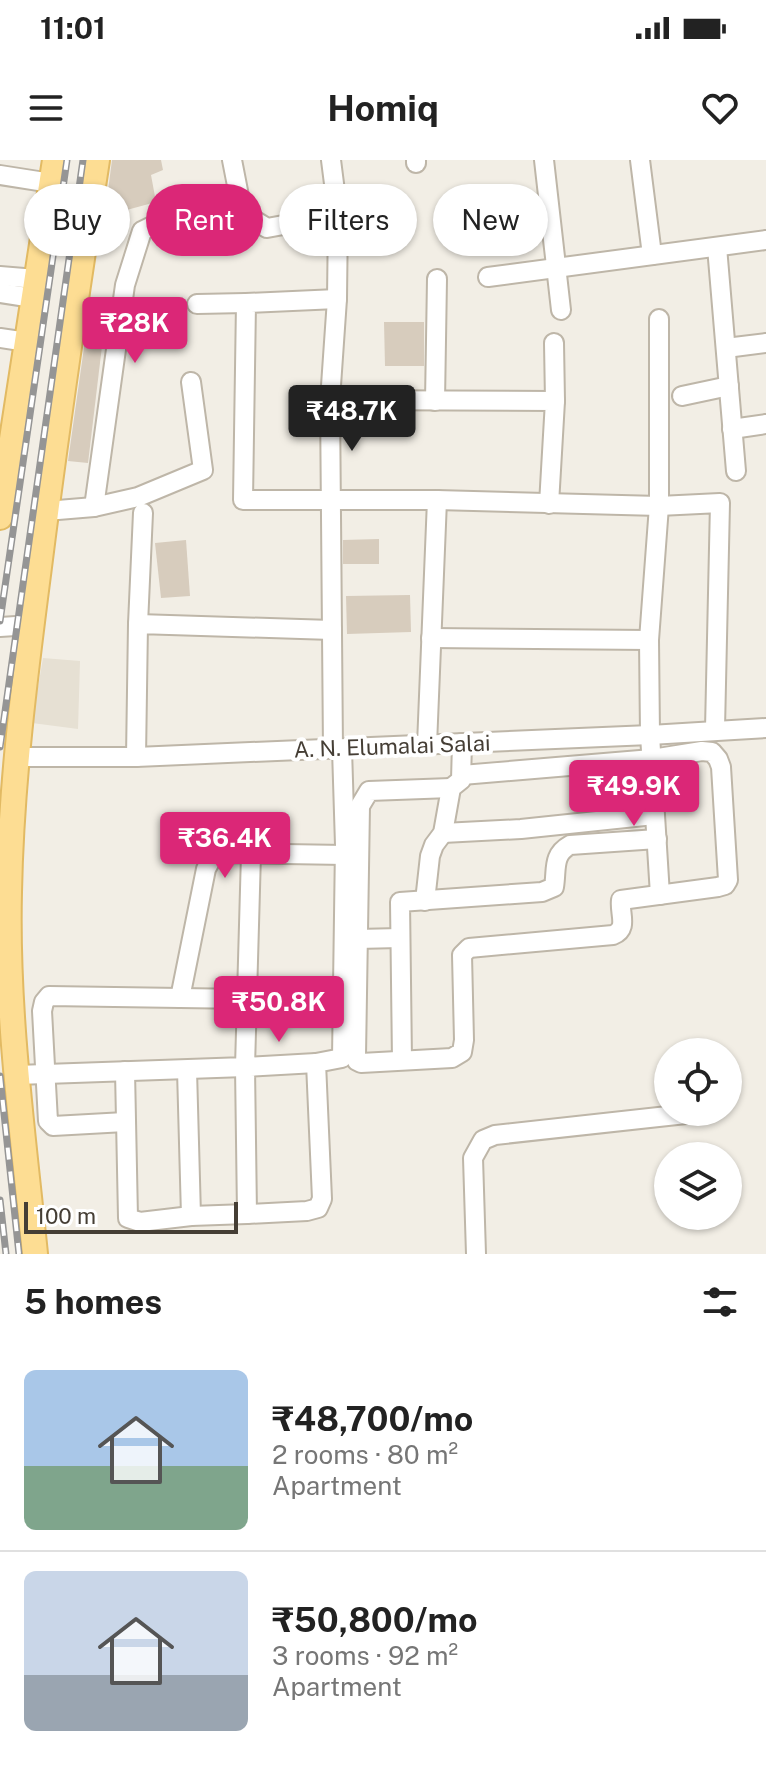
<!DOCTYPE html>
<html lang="en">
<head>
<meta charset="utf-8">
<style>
  body { margin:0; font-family:"Public Sans",sans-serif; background:#f6f6f6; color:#222; height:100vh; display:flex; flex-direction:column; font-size:30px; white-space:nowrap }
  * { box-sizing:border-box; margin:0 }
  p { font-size:26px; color:#767676 }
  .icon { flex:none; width:44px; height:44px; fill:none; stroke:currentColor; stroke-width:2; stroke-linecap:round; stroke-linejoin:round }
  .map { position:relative; height:1094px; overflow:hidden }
  .panel { display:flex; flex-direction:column; background:#fff; flex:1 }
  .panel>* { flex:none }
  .hud { position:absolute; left:24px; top:24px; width:718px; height:72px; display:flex; gap:16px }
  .buttons { position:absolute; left:654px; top:878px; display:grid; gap:16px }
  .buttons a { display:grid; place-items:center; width:88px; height:88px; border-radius:50%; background:#fff; box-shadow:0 2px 6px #0004; font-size:40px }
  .scale { position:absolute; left:24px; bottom:20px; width:214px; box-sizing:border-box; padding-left:8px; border:4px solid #453e35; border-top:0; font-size:22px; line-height:28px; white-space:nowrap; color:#453e35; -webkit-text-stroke:6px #fff; paint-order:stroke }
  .price { position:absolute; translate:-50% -68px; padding:0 18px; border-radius:8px; background:#db2777; color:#fff; font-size:26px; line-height:52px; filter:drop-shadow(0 2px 4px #0008) }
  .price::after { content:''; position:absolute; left:50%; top:48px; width:24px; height:18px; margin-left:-12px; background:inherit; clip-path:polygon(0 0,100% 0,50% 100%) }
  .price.selected { background:#222; color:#fff }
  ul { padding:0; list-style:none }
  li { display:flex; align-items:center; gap:24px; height:200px; padding:0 24px }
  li+li { border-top:2px solid #e0e0e0 }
  li span { display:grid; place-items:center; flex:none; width:224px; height:160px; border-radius:12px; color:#555 }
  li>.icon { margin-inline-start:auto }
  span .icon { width:96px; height:96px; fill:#fffc; stroke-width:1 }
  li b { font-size:34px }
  h2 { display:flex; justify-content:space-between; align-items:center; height:96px; padding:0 24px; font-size:34px }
  .pill { padding:0 28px; border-radius:36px; background:#fff; box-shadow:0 2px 6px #0004; font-size:28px; line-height:72px }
  .pill.selected { background:#db2777; color:#fff }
  .status { display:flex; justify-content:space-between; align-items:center; height:56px; padding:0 40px; background:#fff; direction:ltr }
  .status svg { height:22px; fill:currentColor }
  header { display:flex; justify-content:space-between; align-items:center; height:104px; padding:0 24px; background:#fff; font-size:36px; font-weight:700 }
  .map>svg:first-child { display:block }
  .residential { fill:#e6e0d3 }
  .building { fill:#d7ccbd }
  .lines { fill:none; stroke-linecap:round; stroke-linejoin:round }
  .minor-casing { stroke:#beb6a8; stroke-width:22 }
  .major-casing { stroke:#e2ba63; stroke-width:28 }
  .minor { stroke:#fff; stroke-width:18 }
  .major { stroke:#fddd93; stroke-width:24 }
  .rail-casing { stroke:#959595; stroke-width:7 }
  .rail { stroke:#fff; stroke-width:4; stroke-dasharray:12; stroke-linecap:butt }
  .labels { text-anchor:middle; stroke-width:8; stroke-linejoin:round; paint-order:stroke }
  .street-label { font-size:22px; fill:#453e35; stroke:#fff }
</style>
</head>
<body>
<div class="status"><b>11:01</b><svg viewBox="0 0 49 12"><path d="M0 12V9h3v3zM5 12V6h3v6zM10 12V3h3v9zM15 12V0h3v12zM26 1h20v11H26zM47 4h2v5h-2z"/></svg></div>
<header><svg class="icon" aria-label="menu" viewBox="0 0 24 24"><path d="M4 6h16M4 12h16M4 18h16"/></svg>Homiq<svg class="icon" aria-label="heart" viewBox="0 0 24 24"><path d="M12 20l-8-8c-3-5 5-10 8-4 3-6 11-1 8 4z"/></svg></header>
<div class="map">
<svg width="766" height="1094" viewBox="0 0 766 1094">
  <rect width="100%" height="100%" fill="#f2eee5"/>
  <path class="residential" d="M43 498 80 501 78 569 32 563Z"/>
  <g class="building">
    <path d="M112 0H161L163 10 151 15 156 42 123 51 122 73 102 77Z"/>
    <path d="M88 159 105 161 88 303 68 301Z"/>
    <path d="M384 162H424V206H385Z"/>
    <path d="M379 379V404H343V380Z"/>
    <path d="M186 380 190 436 161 438 155 383Z"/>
    <path d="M410 435 411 472 347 474 346 436Z"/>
  </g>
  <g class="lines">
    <g class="minor-casing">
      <g id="minor">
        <path d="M232 0 241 46 249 57 267 68 338 55"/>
        <path d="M331 0 338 55 337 139 330 240 333 589"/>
        <path d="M416 0V3"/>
        <path d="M544 0 561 150"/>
        <path d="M640 0 652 95"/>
        <path d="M0 15 51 23"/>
        <path d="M717 87 736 311"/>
        <path d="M0 116 36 119"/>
        <path d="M488 117 766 80"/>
        <path d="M0 133 33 138"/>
        <path d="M337 139 246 143 243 340H437L659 346 720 343 715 569"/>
        <path d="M197 144 246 143"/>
        <path d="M659 159V346L649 480 650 575 660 735"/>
        <path d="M0 178 27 182"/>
        <path d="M554 183 555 241"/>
        <path d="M726 188 766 183"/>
        <path d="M191 222 203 310 138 337 94 347 125 125 142 71C170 54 217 59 249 57"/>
        <path d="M682 236 729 226"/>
        <path d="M330 240 555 241 549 344"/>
        <path d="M435 241 437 119"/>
        <path d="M732 269 766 264"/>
        <path d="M46 351 94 347"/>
        <path d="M138 464 143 353"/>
        <path d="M0 467 31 465"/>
        <path d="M431 478 649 480"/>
        <path d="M427 585 437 340"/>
        <path d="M17 597H136L650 575 766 568"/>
        <path d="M136 597 138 464 332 470"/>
        <path d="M451 628 369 631 360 646 356 896 357 901 361 903 452 898 462 892 464 880 462 795 469 788 613 775C629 769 619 753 621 740L718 727 725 725 728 720 721 607 718 599 712 592 702 591 652 599 462 615"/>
        <path d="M443 673 521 669 654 655"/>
        <path d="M425 741 430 696 434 685 443 673 451 628 461 620 462 583"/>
        <path d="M357 779 400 778"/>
        <path d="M180 838 206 709 212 698 222 693 345 695"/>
        <path d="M402 900 400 742 542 732 554 727C557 709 552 695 570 685L657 679"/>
        <path d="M187 910 191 1056"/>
        <path d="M125 911 128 1058 140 1062 191 1056 247 1054 245 907 316 903"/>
        <path d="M17 915 245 907 251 694"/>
        <path d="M125 962 53 966 48 961 42 851 44 842 49 836 246 839"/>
        <path d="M247 1054 307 1051 318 1048 322 1039 316 903 342 898 345 685 342 589"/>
        <path d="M476 1094 473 998 483 980 495 975 695 953"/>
      </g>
    </g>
    <g class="major-casing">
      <g id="major">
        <path d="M0 357 55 0"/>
        <path d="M35 1094C23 974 6 853 9 732 11 624 25 515 39 407 56 271 76 136 97 0"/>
      </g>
    </g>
    <use href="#minor" class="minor"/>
    <use href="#major" class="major"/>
    <g class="rail-casing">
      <g id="rail">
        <path d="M0 461 67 0"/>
        <path d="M0 587 83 0"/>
        <path d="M0 916 19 1094"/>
        <path d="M0 1040 6 1094"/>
      </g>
    </g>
    <use href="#rail" class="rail"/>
  </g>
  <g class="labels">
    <g class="street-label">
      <text transform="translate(392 586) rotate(-2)" y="8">A. N. Elumalai Salai</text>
    </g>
  </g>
</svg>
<div class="buttons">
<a><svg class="icon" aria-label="locate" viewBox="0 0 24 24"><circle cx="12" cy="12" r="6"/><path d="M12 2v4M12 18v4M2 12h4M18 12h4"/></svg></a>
<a><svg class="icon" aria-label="layers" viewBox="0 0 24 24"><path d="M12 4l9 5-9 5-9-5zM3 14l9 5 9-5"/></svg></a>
</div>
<div class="scale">100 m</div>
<b class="price" style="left:135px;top:205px">₹28K</b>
<b class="price selected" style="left:352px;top:293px">₹48.7K</b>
<b class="price" style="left:634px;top:668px">₹49.9K</b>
<b class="price" style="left:225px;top:720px">₹36.4K</b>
<b class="price" style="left:279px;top:884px">₹50.8K</b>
<div class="hud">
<a class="pill">Buy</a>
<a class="pill selected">Rent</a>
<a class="pill">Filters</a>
<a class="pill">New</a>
</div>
</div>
<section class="panel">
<h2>5 homes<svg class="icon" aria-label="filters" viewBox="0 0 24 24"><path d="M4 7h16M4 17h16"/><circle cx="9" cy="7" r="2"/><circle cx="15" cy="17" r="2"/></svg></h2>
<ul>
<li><span style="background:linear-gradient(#a9c7e8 60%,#7fa58c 0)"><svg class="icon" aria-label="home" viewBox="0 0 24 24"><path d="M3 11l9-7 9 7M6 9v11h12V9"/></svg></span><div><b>₹48,700/mo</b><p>2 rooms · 80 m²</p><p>Apartment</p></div></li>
<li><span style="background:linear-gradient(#c9d6e8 65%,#9aa5b1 0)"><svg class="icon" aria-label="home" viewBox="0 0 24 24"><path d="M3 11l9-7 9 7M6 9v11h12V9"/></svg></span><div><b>₹50,800/mo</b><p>3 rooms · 92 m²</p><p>Apartment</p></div></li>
</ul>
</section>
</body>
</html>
